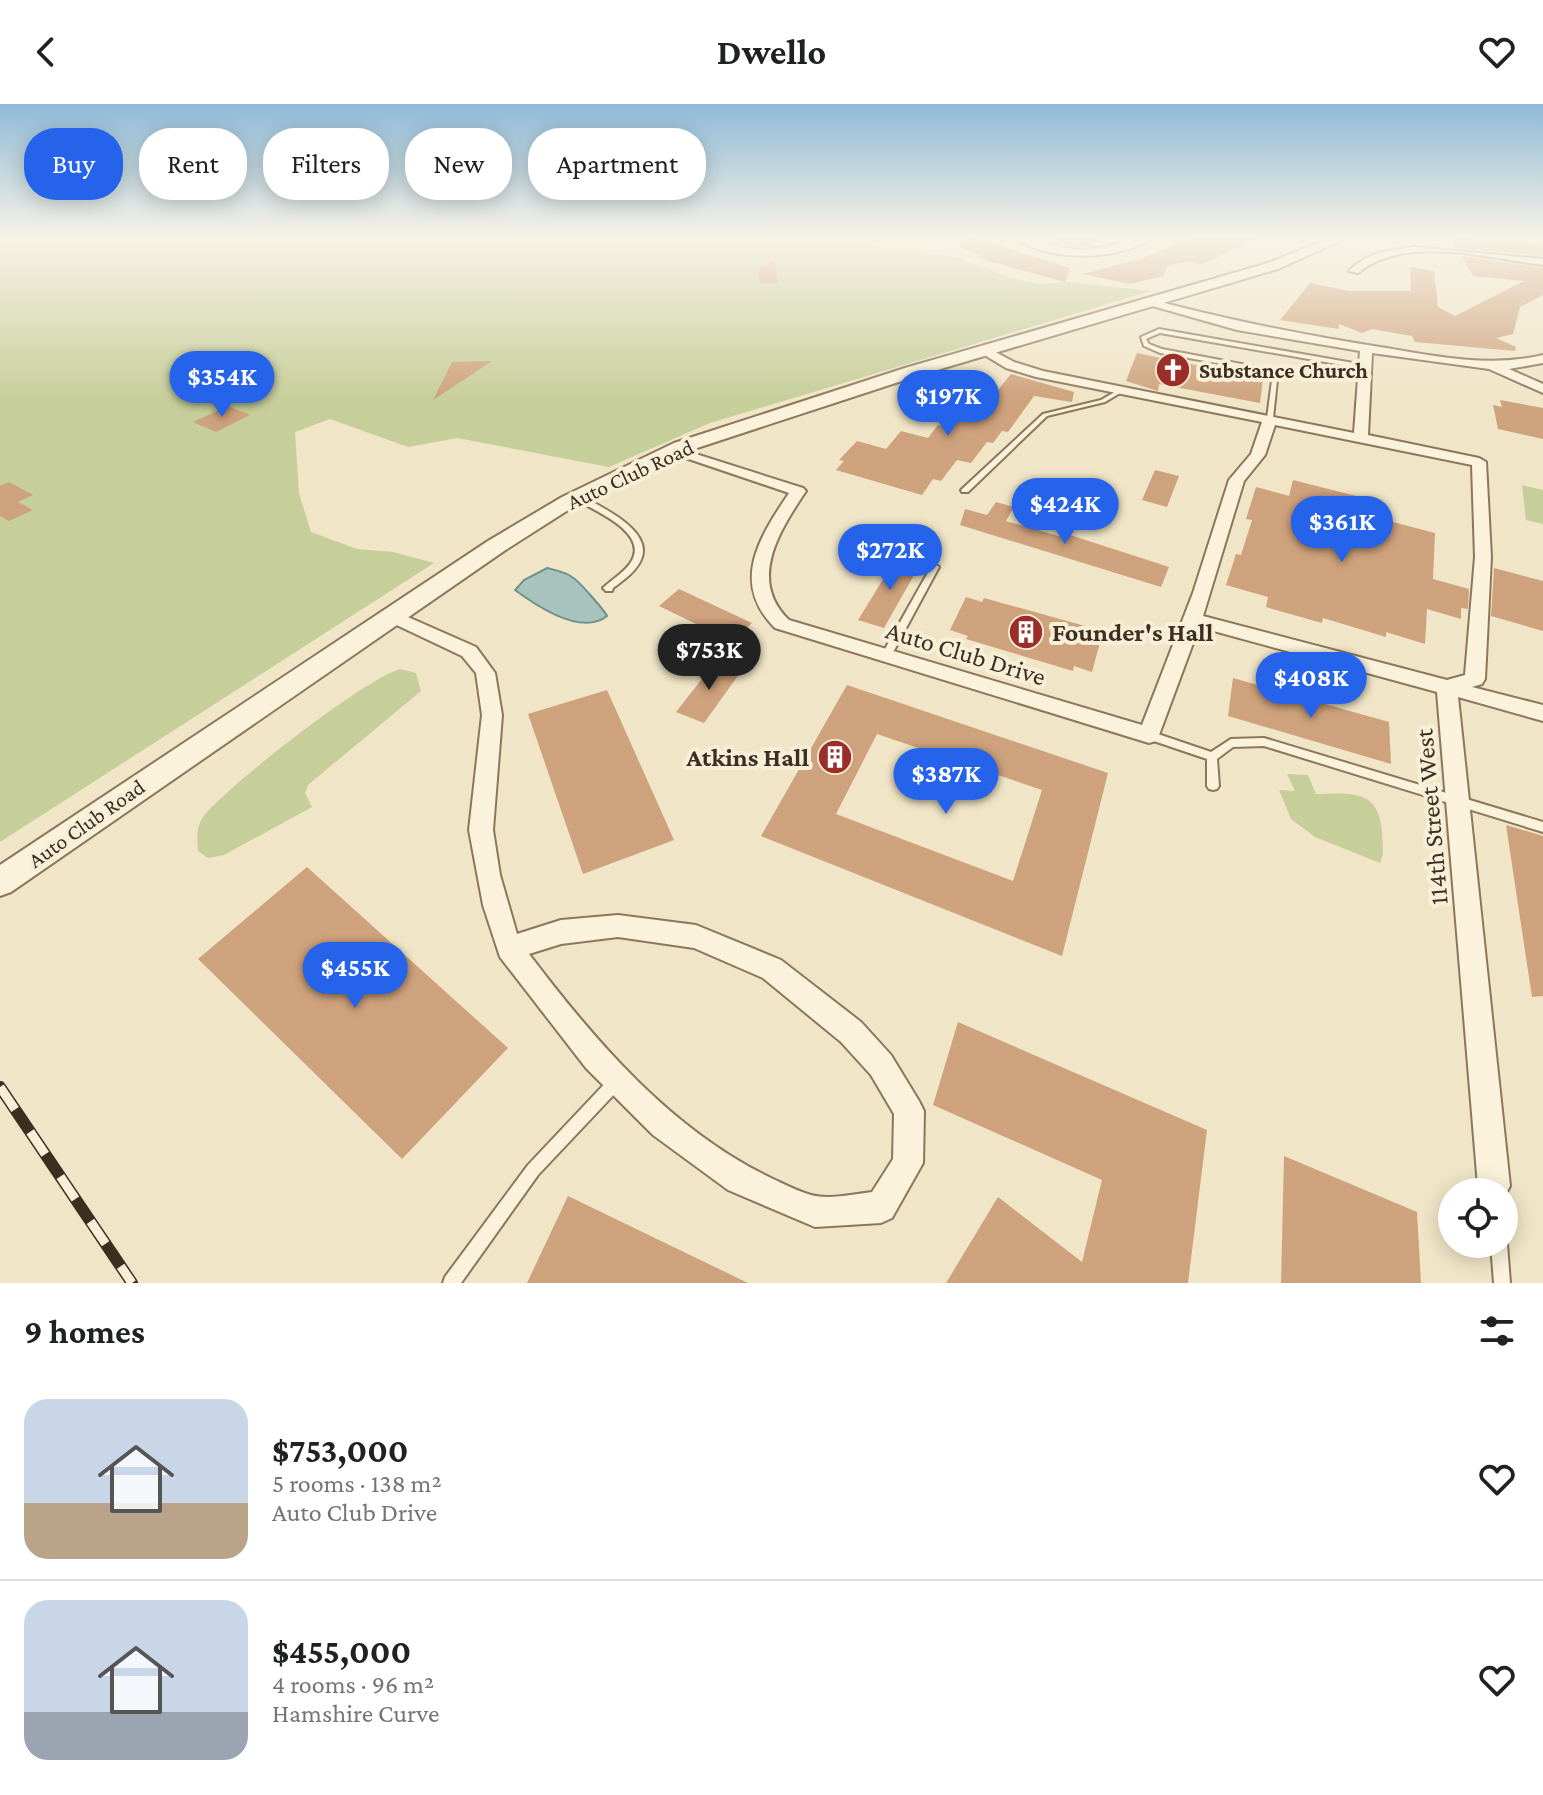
<!DOCTYPE html>
<html lang="en">
<head>
<meta charset="utf-8">
<style>
  body { margin:0; font-family:"Crimson Pro",serif; background:#f2f2f2; color:#202124; height:100vh; display:flex; flex-direction:column; font-size:30px; white-space:nowrap }
  * { box-sizing:border-box; margin:0 }
  p { font-size:26px; color:#757577 }
  .icon { flex:none; width:44px; height:44px; fill:none; stroke:currentColor; stroke-width:2; stroke-linecap:round; stroke-linejoin:round }
  .map { position:relative; height:1179px; overflow:hidden }
  .side { display:flex; flex-direction:column; background:#fff; flex:1 }
  .side>* { flex:none }
  .hud { position:absolute; left:24px; top:24px; width:800px; height:72px; display:flex; gap:16px }
  .controls { position:absolute; left:1438px; top:1074px; display:grid; gap:16px }
  .controls a { display:grid; place-items:center; width:80px; height:80px; border-radius:50%; background:#fff; box-shadow:0 4px 20px #0003; font-size:40px }
  .price { position:absolute; translate:-50% -68px; padding:0 18px; border-radius:28px; background:#2563eb; color:#fff; font-size:26px; line-height:52px; filter:drop-shadow(0 2px 4px #0008) }
  .price::after { content:''; position:absolute; left:50%; top:48px; width:24px; height:18px; margin-left:-12px; background:inherit; clip-path:polygon(0 0,100% 0,50% 100%) }
  .price.active { background:#222; color:#fff }
  ul { padding:0; list-style:none }
  li { display:flex; align-items:center; gap:24px; height:200px; padding:0 24px }
  li+li { border-top:2px solid #e0e0e0 }
  li span { display:grid; place-items:center; flex:none; width:224px; height:160px; border-radius:24px; color:#555 }
  li>.icon { margin-inline-start:auto }
  span .icon { width:96px; height:96px; fill:#fffc; stroke-width:1 }
  li b { font-size:34px }
  h2 { display:flex; justify-content:space-between; align-items:center; height:96px; padding:0 24px; font-size:34px }
  .pill { padding:0 28px; border-radius:32px; background:#fff; box-shadow:0 4px 20px #0003; font-size:28px; line-height:72px }
  .pill.active { background:#2563eb; color:#fff }
  header { display:flex; justify-content:space-between; align-items:center; height:104px; padding:0 24px; background:#fff; font-size:36px; font-weight:700 }
  .map>svg:first-child { display:block }
  .green { fill:#c6ce9a }
  .water { fill:#a8c3bd; stroke:#6e928b; stroke-width:2 }
  .building { fill:#cea27c; fill-rule:evenodd }
  .lines { fill:none; stroke-linecap:round; stroke-linejoin:round }
  .service-casing { stroke:#8c775c; stroke-width:4 }
  .minor-casing { stroke:#8c775c; stroke-width:4 }
  .tertiary-casing { stroke:#8c775c; stroke-width:4 }
  .service { fill:#faf2db; fill-rule:evenodd }
  .minor { fill:#faf2db; fill-rule:evenodd }
  .tertiary { fill:#faf2db; fill-rule:evenodd }
  .rail-casing { stroke:#3c2f20; stroke-width:12 }
  .rail { stroke:#f7efd7; stroke-width:9; stroke-dasharray:27; stroke-linecap:butt }
  .labels { text-anchor:middle; stroke-width:8; stroke-linejoin:round; paint-order:stroke }
  .far-poi-label { font-size:22px; font-weight:bold; fill:#3c2f20; stroke:#f7efd7; text-anchor:start }
  .far-street-label { font-size:22px; fill:#3c2f20; stroke:#f7efd7 }
  .poi-label { font-size:26px; font-weight:bold; fill:#3c2f20; stroke:#f7efd7; text-anchor:start }
  .street-label { font-size:26px; fill:#3c2f20; stroke:#f7efd7 }
</style>
</head>
<body>
<header><svg class="icon" aria-label="back" viewBox="0 0 24 24"><path d="M15 5l-7 7 7 7"/></svg>Dwello<svg class="icon" aria-label="heart" viewBox="0 0 24 24"><path d="M12 20l-8-8c-3-5 5-10 8-4 3-6 11-1 8 4z"/></svg></header>
<div class="map">
<svg width="1543" height="1179" viewBox="0 0 1543 1179">
  <rect width="100%" height="100%" fill="#f0e5c7"/>
  <g class="green">
    <path d="M0 133H840L894 146 956 153 1011 174 1039 180 1068 178 1151 187 710 319 609 363 457 334 408 343 330 315 295 328 299 389 311 428 357 445 393 448 434 459 0 738Z"/>
    <path d="M1522 381 1543 386V420L1526 416Z"/>
    <path d="M400 565 416 569 421 587 308 681 305 689 312 703 224 751 208 754 198 747C197 735 196 722 204 712 228 681 365 575 400 565Z"/>
    <path d="M1287 670 1308 671 1316 690C1352 689 1379 685 1382 728 1382 739 1385 749 1380 759L1315 733 1291 715 1279 686 1295 687Z"/>
  </g>
  <path class="water" d="M547 464C555 466 566 468 572 473 579 477 604 506 607 512 582 532 538 503 515 486L524 476Z"/>
  <g class="building">
    <path d="M962 133H972L1070 164 1065 178 975 153 980 152 958 142Z"/>
    <path d="M1048 133H1100L1093 142 1080 143 1053 138Z"/>
    <path d="M1192 133H1261L1200 161 1187 157 1167 162 1163 172 1130 180 1083 170 1143 154Z"/>
    <path d="M1450 133 1543 142V152L1456 144Z"/>
    <path d="M1461 152 1543 164V191L1520 203 1513 230 1496 234 1516 243 1515 247 1415 238 1412 232 1372 225 1362 229 1339 220V225L1280 216 1310 179 1349 187H1411L1410 163 1434 167 1438 203 1455 212 1524 177 1473 172Z"/>
    <path d="M774 157 778 179H760L758 165Z"/>
    <path d="M1137 249 1263 275 1260 299 1159 280 1158 287 1126 277Z"/>
    <path d="M492 257 433 296 452 258Z"/>
    <path d="M1011 270 1074 288 1072 298 1034 292 1008 328 1002 327 993 339 987 338 971 359 957 356 941 377 933 375 922 391 836 366 844 357 839 356 857 337 886 345 901 327 928 334 938 321 950 324 984 283 998 286Z"/>
    <path d="M1500 296 1543 304V335L1498 325 1493 301 1502 303Z"/>
    <path d="M228 302 250 311 216 328 193 318Z"/>
    <path d="M1155 366 1179 372 1167 403 1142 396Z"/>
    <path d="M1293 376 1364 394 1362 410 1435 429 1433 475 1469 485 1468 505 1461 504V515L1427 505 1425 540 1386 528V533L1323 514 1322 519 1266 503 1268 493 1226 481 1236 450 1241 451 1252 416 1246 415 1256 383 1289 392Z"/>
    <path d="M9 378 33 391 18 398 33 406 9 417 0 412V382Z"/>
    <path d="M996 398 1014 403 1006 417 1062 433 1064 429 1169 463 1161 483 960 421 965 405 987 411Z"/>
    <path d="M898 451 922 457 884 524 858 516Z"/>
    <path d="M1494 464 1543 477V527L1491 512Z"/>
    <path d="M679 485 752 519 733 538 659 502Z"/>
    <path d="M966 493 982 498 984 494 1085 522 1084 526 1102 531 1092 568 1074 562 1073 567 966 535 968 532 950 526Z"/>
    <path d="M716 557 742 566 704 619 676 608Z"/>
    <path d="M1233 574 1389 618 1391 660 1228 612Z"/>
    <path d="M847 581 1108 669 1062 852 761 732ZM877 630 1042 686 1013 777 836 710Z"/>
    <path d="M607 586 674 736 583 770 528 610Z"/>
    <path d="M1506 721 1543 732V892L1532 893Z"/>
    <path d="M307 763 508 944 402 1055 198 855Z"/>
    <path d="M958 918 1207 1026 1188 1179H946L998 1093 1082 1158 1102 1076 933 1001Z"/>
    <path d="M1284 1052 1417 1108 1421 1179H1281Z"/>
    <path d="M568 1092 748 1179H527Z"/>
  </g>
  <g class="lines">
    <g class="service-casing">
      <g id="service">
        <path d="M1159 225 1365 261 1368 263 1365 265 1160 229 1146 235 1149 240 1162 245 1278 267 1273 314 1270 316 1267 314 1273 269 1160 249 1144 242 1141 233Z"/>
        <path d="M1120 285 1125 286 1105 298 1047 312 968 388H962L961 386 1043 310 1101 296Z"/>
        <path d="M574 391H580C599 402 651 425 642 453 638 466 624 476 613 484L612 487H606L603 484C612 475 624 469 631 458 650 429 594 406 574 395Z"/>
        <path d="M935 460 939 463 891 552 886 555 883 554 881 552 931 463Z"/>
        <path d="M1149 627 1211 648 1231 635 1264 634 1543 718V728L1264 642 1233 643 1217 655 1219 682 1217 685 1213 686 1209 685 1207 682V655L1145 634 1144 631 1145 628Z"/>
        <path d="M617 970 622 972 624 977 622 982 538 1071 461 1179H443L445 1173 528 1061 612 972Z"/>
        <path d="M1504 1134 1507 1140 1510 1179H1494L1491 1140H1504Z"/>
      </g>
    </g>
    <g class="minor-casing">
      <g id="minor">
        <path d="M1012 133C1036 133 1057 145 1080 146 1106 146 1129 133 1155 133 1115 158 1051 158 1012 133Z"/>
        <path d="M1415 143 1543 155V161C1487 154 1405 130 1358 169L1349 167C1367 148 1389 146 1415 143Z"/>
        <path d="M1153 196C1228 216 1303 231 1380 243 1435 252 1488 264 1543 251V259L1509 265 1543 280V289L1489 265 1372 249 1368 331 1479 354 1486 358 1491 453 1485 575 1482 580 1472 583 1543 601V617L1458 593 1510 1082 1504 1093V1088H1481L1478 1082 1437 588 1199 523 1159 631 1156 637 1149 639 775 524C730 479 759 434 789 389L665 347 677 344 803 384 806 387C780 426 747 476 789 516L1142 621 1193 489 1229 376 1251 350 1262 318 1036 273 1006 264 978 247 988 244 1014 258 1043 267 1354 329 1360 247 1237 226 1149 201V197ZM1275 321 1472 361 1475 453 1465 571 1447 576 1203 512 1244 377 1265 351Z"/>
        <path d="M392 506 476 543 495 569 502 611 493 726 500 771 517 830 561 816 618 811 696 821 781 856 861 918 891 951 919 997 924 1007 923 1059 892 1114 881 1119 815 1123 728 1086 653 1031 586 964 500 853 483 801 469 726 482 611 476 569 462 552 386 516 383 512 386 508ZM618 833 694 844 763 874 841 938 871 971 894 1010 893 1055 872 1088C853 1090 831 1096 811 1091 797 1087 784 1080 771 1074 671 1026 595 937 529 850L561 840Z"/>
      </g>
    </g>
    <g class="tertiary-casing">
      <path id="tertiary" d="M1332 133H1349L1278 165 917 272 688 347 576 401 504 447 11 788 0 792V761L488 437 562 393 674 339 905 264 1268 159Z"/>
    </g>
    <use href="#service" class="service"/>
    <use href="#minor" class="minor"/>
    <use href="#tertiary" class="tertiary"/>
    <g class="rail-casing">
      <path id="rail" d="M0 983 132 1179"/>
    </g>
    <use href="#rail" class="rail"/>
  </g>
  <linearGradient id="sky" x2="0" y2="1"><stop stop-color="#8ebad7"/><stop offset="0.45" stop-color="#f8f3e6"/><stop offset="1" stop-color="#f8f3e6" stop-opacity="0"/></linearGradient>
  <rect width="1543" height="298" fill="url(#sky)"/>
  <defs>
    <g id="church-disc" transform="scale(1.8)"><circle r="9.5" fill="#9c2e2a" stroke="#f7efd7"/><path d="M-1.2-6h2.4v3.5h3.3v2.4h-3.3V6h-2.4V-.1h-3.3v-2.4h3.3Z" fill="#fff"/></g>
    <g id="building-disc" transform="scale(1.8)"><circle r="9.5" fill="#9c2e2a" stroke="#f7efd7"/><path d="M-4-6H4V6H1V3H-1V6H-4ZM-2.5-4.3h1.7v1.8h-1.7ZM.8-4.3h1.7v1.8H.8ZM-2.5-1h1.7V.8h-1.7ZM.8-1h1.7V.8H.8Z" fill="#fff"/></g>
  </defs>
  <g fill-rule="evenodd">
    <use href="#church-disc" x="1173" y="266"/>
    <use href="#building-disc" x="1026" y="528"/>
    <use href="#building-disc" x="835" y="653"/>
  </g>
  <g class="labels">
    <g class="far-poi-label">
      <text x="1199" y="274">Substance Church</text>
    </g>
    <g class="far-street-label">
      <text transform="translate(630 370) rotate(-25)" y="8">Auto Club Road</text>
      <text transform="translate(86 719) rotate(-35)" y="8">Auto Club Road</text>
    </g>
    <g class="poi-label">
      <text x="1052" y="537">Founder's Hall</text>
      <text x="809" y="662" text-anchor="end">Atkins Hall</text>
    </g>
    <g class="street-label">
      <text transform="translate(966 549) rotate(17)" y="9">Auto Club Drive</text>
      <text transform="translate(1431 713) rotate(-95)" y="9">114th Street West</text>
    </g>
  </g>
</svg>
<div class="controls">
<a><svg class="icon" aria-label="locate" viewBox="0 0 24 24"><circle cx="12" cy="12" r="6"/><path d="M12 2v4M12 18v4M2 12h4M18 12h4"/></svg></a>
</div>
<b class="price" style="left:222px;top:315px">$354K</b>
<b class="price" style="left:948px;top:334px">$197K</b>
<b class="price" style="left:1065px;top:442px">$424K</b>
<b class="price" style="left:1342px;top:460px">$361K</b>
<b class="price" style="left:890px;top:488px">$272K</b>
<b class="price active" style="left:709px;top:588px">$753K</b>
<b class="price" style="left:1311px;top:616px">$408K</b>
<b class="price" style="left:946px;top:712px">$387K</b>
<b class="price" style="left:355px;top:906px">$455K</b>
<div class="hud">
<a class="pill active">Buy</a>
<a class="pill">Rent</a>
<a class="pill">Filters</a>
<a class="pill">New</a>
<a class="pill">Apartment</a>
</div>
</div>
<section class="side">
<h2>9 homes<svg class="icon" aria-label="filters" viewBox="0 0 24 24"><path d="M4 7h16M4 17h16"/><circle cx="9" cy="7" r="2"/><circle cx="15" cy="17" r="2"/></svg></h2>
<ul>
<li><span style="background:linear-gradient(#c9d6e8 65%,#b9a48a 0)"><svg class="icon" aria-label="home" viewBox="0 0 24 24"><path d="M3 11l9-7 9 7M6 9v11h12V9"/></svg></span><div><b>$753,000</b><p>5 rooms · 138 m²</p><p>Auto Club Drive</p></div><svg class="icon" aria-label="heart" viewBox="0 0 24 24"><path d="M12 20l-8-8c-3-5 5-10 8-4 3-6 11-1 8 4z"/></svg></li>
<li><span style="background:linear-gradient(#c9d6e8 70%,#9aa5b1 0)"><svg class="icon" aria-label="home" viewBox="0 0 24 24"><path d="M3 11l9-7 9 7M6 9v11h12V9"/></svg></span><div><b>$455,000</b><p>4 rooms · 96 m²</p><p>Hamshire Curve</p></div><svg class="icon" aria-label="heart" viewBox="0 0 24 24"><path d="M12 20l-8-8c-3-5 5-10 8-4 3-6 11-1 8 4z"/></svg></li>
</ul>
</section>
</body>
</html>
